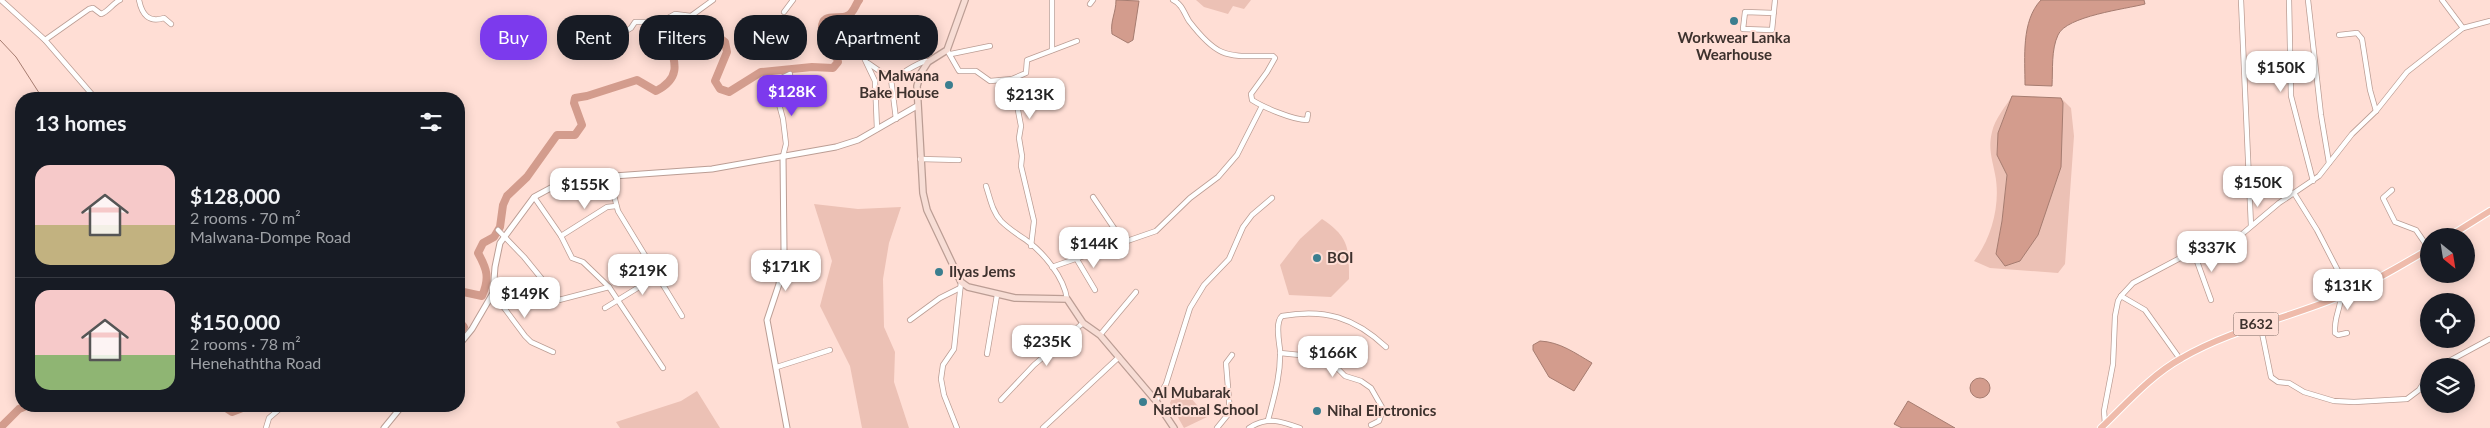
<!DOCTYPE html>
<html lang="en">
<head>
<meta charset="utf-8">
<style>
  body { margin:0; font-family:Lato,sans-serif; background:#20242c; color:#f1f3f6; height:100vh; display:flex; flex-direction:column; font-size:19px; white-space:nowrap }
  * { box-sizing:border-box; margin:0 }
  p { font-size:16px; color:#9ea1a6 }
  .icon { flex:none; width:28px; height:28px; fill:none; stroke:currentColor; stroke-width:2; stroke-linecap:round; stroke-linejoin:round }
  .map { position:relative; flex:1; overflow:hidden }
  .details { position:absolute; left:15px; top:92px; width:450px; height:320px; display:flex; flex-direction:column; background:#171b24; border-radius:20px; box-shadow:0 2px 12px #0003 }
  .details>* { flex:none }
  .hud { position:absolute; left:480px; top:15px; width:475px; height:45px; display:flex; gap:10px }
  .needle { width:32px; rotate:150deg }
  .buttons { position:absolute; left:2420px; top:228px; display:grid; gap:10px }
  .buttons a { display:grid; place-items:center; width:55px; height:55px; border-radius:50%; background:#171b24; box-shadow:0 2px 12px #0003; font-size:25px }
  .price { position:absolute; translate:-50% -42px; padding:0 11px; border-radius:10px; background:#fff; color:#222; font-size:16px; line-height:32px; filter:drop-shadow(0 1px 2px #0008) }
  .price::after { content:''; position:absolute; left:50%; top:30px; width:15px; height:11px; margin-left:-8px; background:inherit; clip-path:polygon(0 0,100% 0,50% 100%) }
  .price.on { background:#7c3aed; color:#fff }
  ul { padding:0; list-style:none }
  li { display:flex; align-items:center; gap:15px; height:125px; padding:0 20px }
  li+li { border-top:1px solid #363941 }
  li span { display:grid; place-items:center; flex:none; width:140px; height:100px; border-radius:15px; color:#555 }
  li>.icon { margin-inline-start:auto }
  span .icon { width:60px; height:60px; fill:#fffc; stroke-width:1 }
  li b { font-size:21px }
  h2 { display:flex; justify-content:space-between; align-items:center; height:60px; padding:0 20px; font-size:21px }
  .chip { padding:0 18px; border-radius:20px; background:#171b24; box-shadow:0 2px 12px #0003; font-size:18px; line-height:45px }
  .chip.on { background:#7c3aed; color:#fff }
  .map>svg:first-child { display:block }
  .green { fill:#ecc1b5 }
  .water { fill:#d39c8d; stroke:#a67c70 }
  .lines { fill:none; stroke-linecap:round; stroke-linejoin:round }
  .stream { stroke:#a67c70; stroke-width:1 }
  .river { stroke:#d39c8d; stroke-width:8 }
  .minor-casing { stroke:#bb9d94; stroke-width:6 }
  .tertiary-casing { stroke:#bb9d94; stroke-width:7 }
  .secondary-casing { stroke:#bb9d94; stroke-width:8 }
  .primary-casing { stroke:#fff; stroke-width:8 }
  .minor { stroke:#fff; stroke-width:4.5 }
  .tertiary { stroke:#fff; stroke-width:5 }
  .secondary { stroke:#f7ddd5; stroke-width:5.5 }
  .primary { stroke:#efbbab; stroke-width:6 }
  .poi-dot { fill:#3b7e8f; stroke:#ffded5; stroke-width:2 }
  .labels { text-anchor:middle; stroke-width:4; stroke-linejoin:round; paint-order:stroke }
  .shield { fill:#ffded5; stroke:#786660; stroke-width:1 }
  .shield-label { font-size:14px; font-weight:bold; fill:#3e322e }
  .poi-label { font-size:15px; font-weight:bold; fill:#3e322e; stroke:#ffded5; text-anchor:start }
</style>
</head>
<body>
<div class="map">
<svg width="2490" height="428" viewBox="0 0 2490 428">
  <rect width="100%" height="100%" fill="#ffded5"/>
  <g class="green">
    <path d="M1196 0H1251L1244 9 1233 6 1228 14 1204 7Z"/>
    <path d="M2012 96 1998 133 1997 154 2007 175 2002 221 1996 254 2063 103 2061 98 2071 108 2074 136 2065 264 2058 273 1990 268 1974 261C1992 238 2001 203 1995 174 1992 159 1988 148 1992 132 1994 120 2006 106 2012 96Z"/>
    <path d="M814 204 858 209 901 207 889 243 883 279 884 327 895 352 894 382 909 428H862L850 366 820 306 832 261Z"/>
    <path d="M1322 219C1349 237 1349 248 1349 279L1331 297 1289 295 1280 265 1300 239Z"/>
    <path d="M697 391 720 428H620L616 422 681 401Z"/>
    <path d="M1175 392 1191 398 1207 417 1184 428 1170 403Z"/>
  </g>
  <g class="water">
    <path d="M1116 0 1139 1 1133 40 1128 43 1112 34C1110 21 1116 13 1116 0Z"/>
    <path d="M2041 0H2144L2145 4C2126 9 2066 16 2058 35 2051 50 2053 69 2052 86L2025 85C2025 58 2021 21 2041 0Z"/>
    <path d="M2012 96 2061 98 2063 103 2061 167 2038 235 2020 261 2005 266 1996 254 2002 221 2007 175 1997 155 1998 133Z"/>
    <path d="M1540 341C1560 342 1575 353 1592 363L1574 391 1549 377 1533 350V345Z"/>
    <circle cx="1980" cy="388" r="10"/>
    <path d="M1908 401 1955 428H1902L1894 424Z"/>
  </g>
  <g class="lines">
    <path class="stream" d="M0 40 16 57 43 99"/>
    <g class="river">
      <path d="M459 291 482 296C490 278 487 269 478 253L483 243 494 237 500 227 503 205 507 196 527 177 557 135H575L582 125 574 103 575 98 587 96 637 80 656 91C686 76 672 56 667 32L674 23C696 22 708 28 725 42L727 52 715 81 720 89 729 92 761 72 812 67 833 68 838 62C836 51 824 42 822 31 820 11 838 20 847 16 854 13 855 5 859 0"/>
      <path d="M459 321 464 327 459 335"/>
      <path d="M152 406 163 408 165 406"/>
      <path d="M223 406 232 412 245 407 261 406"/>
      <path d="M0 428 19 409 26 406"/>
    </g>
    <g class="minor-casing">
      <g id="minor">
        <path d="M1 0 45 40 96 99"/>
        <path d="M139 0C142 15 149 23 164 18L171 24"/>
        <path d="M1173 0C1182 4 1184 13 1189 21 1219 60 1227 56 1273 56L1275 58 1267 72 1251 94 1252 100C1263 107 1293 120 1307 120L1308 114"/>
        <path d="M2241 0 2251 226"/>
        <path d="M2289 0 2291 96 2313 181"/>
        <path d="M2308 0 2321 115 2329 163"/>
        <path d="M2442 0 2463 28"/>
        <path d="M1090 4 1093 0"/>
        <path d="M784 12 793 0"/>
        <path d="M1774 13 1745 12 1743 29 1772 30 1775 0"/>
        <path d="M859 26 856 41 875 81 877 129"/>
        <path d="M608 27 626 31 631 28 635 22H661L675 14 691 16 713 0"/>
        <path d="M2339 35 2357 33 2362 39 2370 90 2376 111"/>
        <path d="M45 40 89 9 93 8 101 14C108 12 113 3 120 0"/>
        <path d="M947 50 959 71H976L990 81 1012 79 1021 126 1019 138 1022 156 1021 166 1034 221 1031 246"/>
        <path d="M1052 50V0"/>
        <path d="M951 54 990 46"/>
        <path d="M868 63 891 79 896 119"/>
        <path d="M891 79C903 74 914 64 926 61L928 62"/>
        <path d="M1012 79 1026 73 1027 60 1077 41"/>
        <path d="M783 156 786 144 783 119 773 82 790 74"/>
        <path d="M920 159 959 160"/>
        <path d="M609 176 618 211 682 316"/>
        <path d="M986 186C990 198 992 211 1001 221 1009 229 1017 234 1026 240 1043 252 1064 277 1067 299"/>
        <path d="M2392 190 2383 198 2395 222 2416 230 2429 249"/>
        <path d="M2294 193 2317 230 2349 292"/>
        <path d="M534 197 561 236 572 258 583 262 609 287"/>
        <path d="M1093 197 1124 243"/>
        <path d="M498 230 524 257 559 300 609 287 663 368"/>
        <path d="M561 236 607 207 616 206"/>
        <path d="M2194 253 2211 300"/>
        <path d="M1076 258 1095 290"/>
        <path d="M1052 267 1156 231 1190 198 1218 177 1237 155 1262 106"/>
        <path d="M493 293 525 336 531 342 553 352"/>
        <path d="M2121 296 2145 310 2180 359"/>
        <path d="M2341 296C2340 311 2334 316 2335 333L2338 335 2347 333"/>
        <path d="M605 308 657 276"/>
        <path d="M910 320 940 298 960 288"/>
        <path d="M2260 323 2271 377 2278 382 2289 383 2304 392 2334 401 2354 402 2407 399 2419 390 2429 374"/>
        <path d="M1100 335 1136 292"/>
        <path d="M1280 353 1310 356 1335 366 1345 376 1361 381 1371 388 1383 409 1379 421 1371 425"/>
        <path d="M987 354 997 295"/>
        <path d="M2440 366 2490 339"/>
        <path d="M777 367 830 350"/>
        <path d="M1001 400 1034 365 1083 323"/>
        <path d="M1156 401 1166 384 1190 308 1204 285 1229 259 1243 227 1252 215 1272 198"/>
        <path d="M1268 420C1274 397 1281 375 1280 350 1279 341 1275 322 1282 316 1325 308 1355 318 1386 347"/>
        <path d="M2105 424 2104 411 2113 364 2115 316 2118 301 2121 296 2133 283 2184 256 2216 249 2235 240 2279 203 2319 176 2352 134 2376 111 2407 72 2463 28 2490 21"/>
        <path d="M266 428 269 418 283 406"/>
        <path d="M957 428 944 395 941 379 943 365 954 349 961 282"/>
        <path d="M1043 428 1119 357"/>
        <path d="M1217 428 1230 412 1226 363 1232 355"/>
        <path d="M1249 428C1267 416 1281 421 1300 428"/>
      </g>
    </g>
    <g class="tertiary-casing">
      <g id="tertiary">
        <path d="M783 156 784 250 779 284 767 320 787 428"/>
        <path d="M459 345 472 329 493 293 495 267 500 243 534 197 560 183 572 179 712 169 836 147 858 140 917 106"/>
        <path d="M384 428 402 406"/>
      </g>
    </g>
    <g class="secondary-casing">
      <path id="secondary" d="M965 0 947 50 928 62 921 73 917 86 923 193 927 210 961 282 968 287 1015 298 1067 299 1083 323 1100 335 1156 401 1174 428"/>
    </g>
    <g class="primary-casing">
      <g id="primary">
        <path d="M2450 236 2490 211"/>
        <path d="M2101 428C2126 404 2151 375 2182 358 2232 329 2289 318 2341 296 2372 283 2400 266 2429 249"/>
      </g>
    </g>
    <use href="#minor" class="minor"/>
    <use href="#tertiary" class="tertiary"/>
    <use href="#secondary" class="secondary"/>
    <use href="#primary" class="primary"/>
  </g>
  <g class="poi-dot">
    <circle cx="1734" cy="21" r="5"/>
    <circle cx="949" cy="85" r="5"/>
    <circle cx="1317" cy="258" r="5"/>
    <circle cx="939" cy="272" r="5"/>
    <circle cx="1143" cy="402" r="5"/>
    <circle cx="1317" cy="411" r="5"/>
  </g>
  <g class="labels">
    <rect class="shield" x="2233.5" y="312.5" width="45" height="23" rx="4"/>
    <g class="shield-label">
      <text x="2256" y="329">B632</text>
    </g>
    <g class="poi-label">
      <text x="1734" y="43" text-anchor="middle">Workwear Lanka<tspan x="1734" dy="17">Wearhouse</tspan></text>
      <text x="939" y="81" text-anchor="end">Malwana<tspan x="939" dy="17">Bake House</tspan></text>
      <text x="1327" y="263">BOI</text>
      <text x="949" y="277">Ilyas Jems</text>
      <text x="1153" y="398">Al Mubarak<tspan x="1153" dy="17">National School</tspan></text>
      <text x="1327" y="416">Nihal Elrctronics</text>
    </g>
  </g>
</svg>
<div class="buttons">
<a><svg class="needle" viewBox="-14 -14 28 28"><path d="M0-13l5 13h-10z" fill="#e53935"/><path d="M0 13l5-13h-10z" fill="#9ea1a6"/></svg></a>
<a><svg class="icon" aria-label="locate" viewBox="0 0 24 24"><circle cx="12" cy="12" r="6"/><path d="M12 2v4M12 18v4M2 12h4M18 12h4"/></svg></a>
<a><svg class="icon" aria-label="layers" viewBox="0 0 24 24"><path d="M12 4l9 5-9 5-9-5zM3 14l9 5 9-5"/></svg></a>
</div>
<b class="price" style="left:2281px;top:93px">$150K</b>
<b class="price on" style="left:792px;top:117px">$128K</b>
<b class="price" style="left:1030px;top:120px">$213K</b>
<b class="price" style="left:2258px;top:208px">$150K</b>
<b class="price" style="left:585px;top:210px">$155K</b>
<b class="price" style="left:1094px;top:269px">$144K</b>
<b class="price" style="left:2212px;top:273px">$337K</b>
<b class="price" style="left:786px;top:292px">$171K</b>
<b class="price" style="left:643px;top:296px">$219K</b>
<b class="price" style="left:2348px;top:311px">$131K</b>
<b class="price" style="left:525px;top:319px">$149K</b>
<b class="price" style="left:1047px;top:367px">$235K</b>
<b class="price" style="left:1333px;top:378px">$166K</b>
<div class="hud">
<a class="chip on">Buy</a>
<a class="chip">Rent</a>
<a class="chip">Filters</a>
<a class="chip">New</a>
<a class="chip">Apartment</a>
</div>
<section class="details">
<h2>13 homes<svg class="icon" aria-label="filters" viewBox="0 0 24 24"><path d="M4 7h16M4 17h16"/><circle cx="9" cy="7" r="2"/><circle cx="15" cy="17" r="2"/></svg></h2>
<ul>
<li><span style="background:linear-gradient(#f6c9c9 60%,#c2b280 0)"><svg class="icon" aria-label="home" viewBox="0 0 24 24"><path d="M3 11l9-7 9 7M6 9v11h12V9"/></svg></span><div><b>$128,000</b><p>2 rooms · 70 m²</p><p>Malwana-Dompe Road</p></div></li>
<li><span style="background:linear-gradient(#f6c9c9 65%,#8fb573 0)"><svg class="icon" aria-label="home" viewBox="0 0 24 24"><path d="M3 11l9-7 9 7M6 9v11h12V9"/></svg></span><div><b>$150,000</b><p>2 rooms · 78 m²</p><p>Henehaththa Road</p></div></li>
</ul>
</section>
</div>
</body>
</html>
